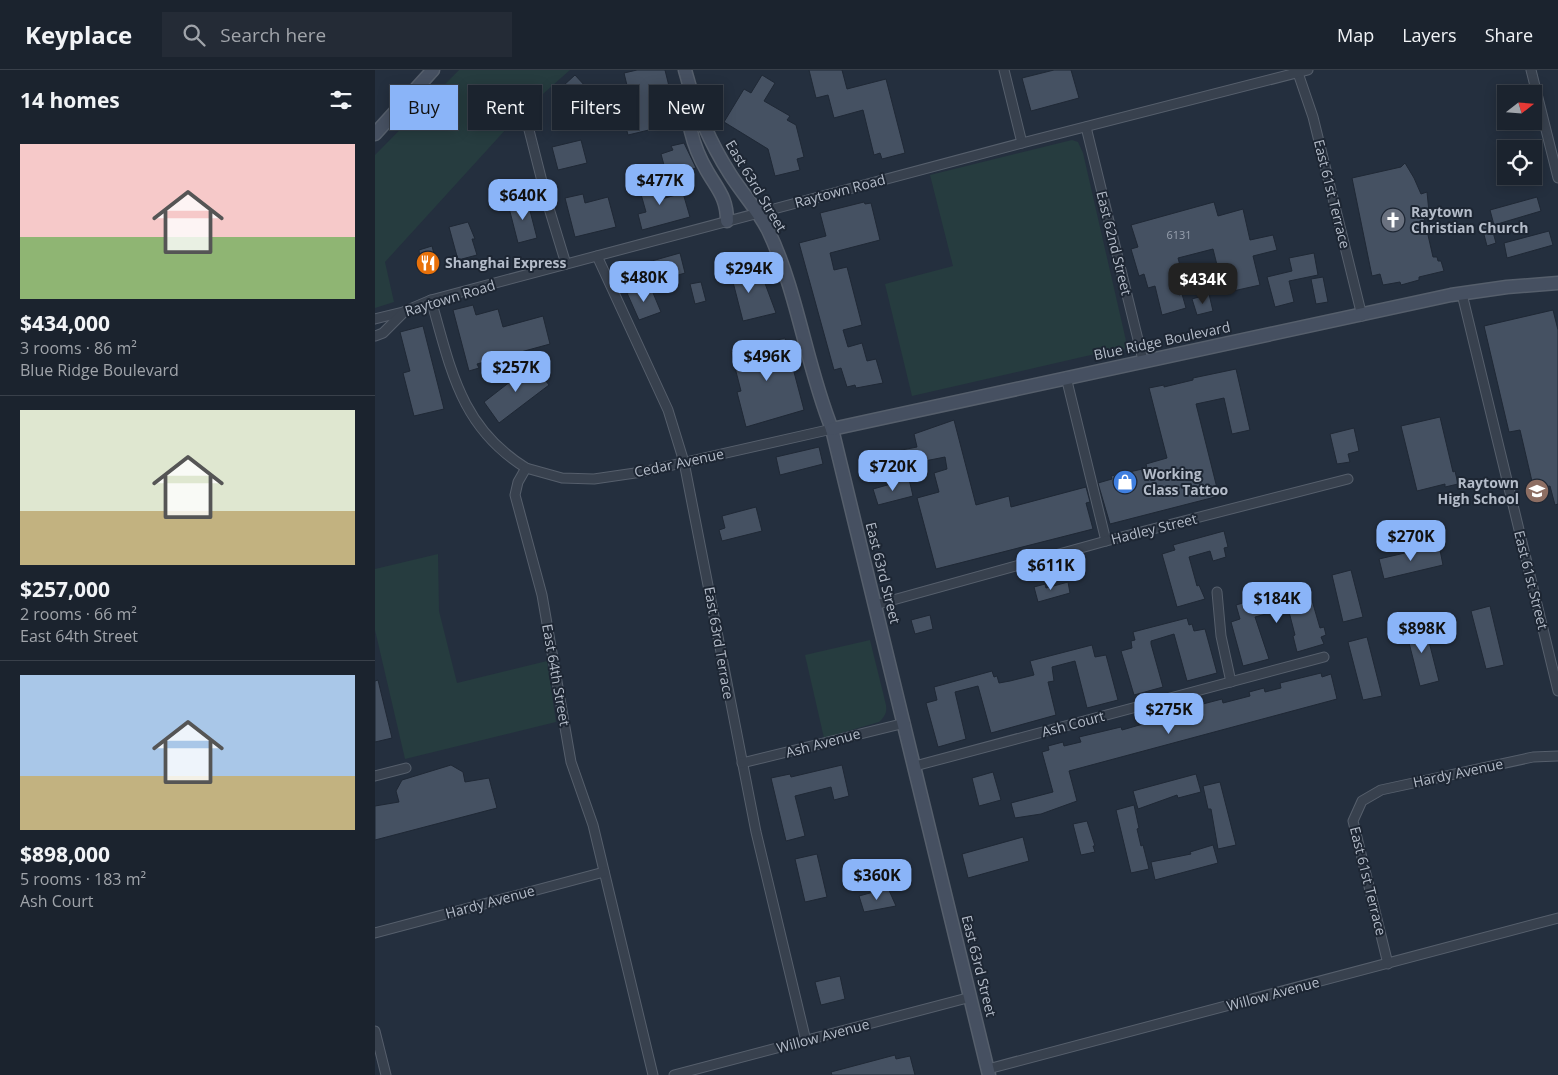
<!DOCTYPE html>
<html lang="en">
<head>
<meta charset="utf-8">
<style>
  body { margin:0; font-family:"Open Sans",sans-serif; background:#242b36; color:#f1f3f6; height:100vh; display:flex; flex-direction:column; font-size:19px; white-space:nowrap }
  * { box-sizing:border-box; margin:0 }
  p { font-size:16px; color:#a0a4aa }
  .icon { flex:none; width:28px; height:28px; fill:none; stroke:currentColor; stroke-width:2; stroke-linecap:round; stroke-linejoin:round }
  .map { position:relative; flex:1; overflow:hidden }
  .details { display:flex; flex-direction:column; background:#1b232e; width:375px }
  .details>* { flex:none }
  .banner { position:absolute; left:15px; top:15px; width:475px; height:45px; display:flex; gap:10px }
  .needle { width:32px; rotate:73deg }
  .tools { position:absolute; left:1122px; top:15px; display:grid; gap:10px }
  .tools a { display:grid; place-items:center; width:45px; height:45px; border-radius:0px; background:#1b232e; box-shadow:0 2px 12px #0003,0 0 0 1px #39404a; font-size:25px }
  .price { position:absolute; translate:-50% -42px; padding:0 11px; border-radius:10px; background:#8ab4f8; color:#111; font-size:16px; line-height:32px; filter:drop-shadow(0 1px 2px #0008) }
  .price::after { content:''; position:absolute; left:50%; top:30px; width:15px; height:11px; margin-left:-8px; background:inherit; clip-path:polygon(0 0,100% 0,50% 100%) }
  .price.active { background:#222; color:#fff }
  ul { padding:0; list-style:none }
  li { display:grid; align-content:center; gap:10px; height:265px; padding:0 20px }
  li+li { border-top:1px solid #39404a }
  li span { display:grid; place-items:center; height:155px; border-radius:0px; color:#555 }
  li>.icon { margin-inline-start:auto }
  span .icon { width:90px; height:90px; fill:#fffc; stroke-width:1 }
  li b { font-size:21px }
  h2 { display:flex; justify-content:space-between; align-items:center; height:60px; padding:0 20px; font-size:21px }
  .tag { padding:0 18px; border-radius:0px; background:#1b232e; box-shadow:0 2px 12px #0003,0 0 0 1px #39404a; font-size:18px; line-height:45px }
  .tag.active { background:#8ab4f8; color:#111 }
  header { display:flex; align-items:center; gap:30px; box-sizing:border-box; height:70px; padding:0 25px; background:#1b232e; border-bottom:1px solid #39404a }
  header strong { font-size:24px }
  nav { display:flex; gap:28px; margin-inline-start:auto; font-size:18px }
  .search { width:350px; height:45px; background:#242b36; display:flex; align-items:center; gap:12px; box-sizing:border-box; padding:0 18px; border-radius:0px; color:#a0a4aa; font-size:19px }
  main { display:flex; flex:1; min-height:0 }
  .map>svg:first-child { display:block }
  .green { fill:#263c3f }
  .building { fill:#455162; stroke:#1f2835 }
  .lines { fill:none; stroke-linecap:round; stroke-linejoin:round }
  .street-casing { stroke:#565f6c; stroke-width:11 }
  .secondary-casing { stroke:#565f6c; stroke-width:15 }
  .street { stroke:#38414e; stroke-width:9 }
  .secondary { stroke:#465061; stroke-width:12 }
  .labels { text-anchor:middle; stroke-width:4; stroke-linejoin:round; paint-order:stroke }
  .number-label { font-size:11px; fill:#98a1af }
  .street-label { font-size:14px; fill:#b4bcc9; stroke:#1d2633 }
  .poi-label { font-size:14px; font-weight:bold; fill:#b4bcc9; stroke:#1d2633; text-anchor:start }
</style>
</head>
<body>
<header>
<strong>Keyplace</strong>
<div class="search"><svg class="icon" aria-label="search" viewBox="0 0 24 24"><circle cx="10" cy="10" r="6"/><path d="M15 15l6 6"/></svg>Search here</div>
<nav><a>Map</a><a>Layers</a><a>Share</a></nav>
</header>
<main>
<section class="details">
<h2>14 homes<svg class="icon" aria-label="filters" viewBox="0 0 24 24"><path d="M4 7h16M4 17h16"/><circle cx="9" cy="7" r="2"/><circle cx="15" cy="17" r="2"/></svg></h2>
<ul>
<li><span style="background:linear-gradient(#f6c9c9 60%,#8fb573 0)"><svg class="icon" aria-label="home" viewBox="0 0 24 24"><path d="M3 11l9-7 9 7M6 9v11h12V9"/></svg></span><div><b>$434,000</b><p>3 rooms · 86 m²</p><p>Blue Ridge Boulevard</p></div></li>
<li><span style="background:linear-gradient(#dfe7d0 65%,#c2b280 0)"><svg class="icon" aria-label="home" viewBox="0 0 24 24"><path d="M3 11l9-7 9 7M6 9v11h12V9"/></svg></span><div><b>$257,000</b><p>2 rooms · 66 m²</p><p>East 64th Street</p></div></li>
<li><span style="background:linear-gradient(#a9c7e8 65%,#c2b280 0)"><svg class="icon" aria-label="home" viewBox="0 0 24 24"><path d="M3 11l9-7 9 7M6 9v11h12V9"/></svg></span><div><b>$898,000</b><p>5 rooms · 183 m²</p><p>Ash Court</p></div></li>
</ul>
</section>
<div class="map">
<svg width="1183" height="1005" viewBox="0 0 1183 1005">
  <rect width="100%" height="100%" fill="#242f3e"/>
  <g class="green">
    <path d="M84 0H195L142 47 10 192 19 232 0 238V85Z"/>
    <path d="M697 70 703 72 708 83 752 275C746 288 733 284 720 284L537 326 510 214 578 196 555 105Z"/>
    <path d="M63 484 64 541 82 613 172 591 181 652 30 689 0 560V499Z"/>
    <path d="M495 570 511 635C512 643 510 646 504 652L449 668 430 585Z"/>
  </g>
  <g class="building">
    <path d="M262 0H290L303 53 253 65 246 38 257 36 249 3Z"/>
    <path d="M434 0H467L472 19 511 9 530 83 507 89 505 83 499 85 488 40 459 48 453 25 441 28Z"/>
    <path d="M679 0H696L704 28 656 41 647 8Z"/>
    <path d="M200 5 211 17 188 39 176 27Z"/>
    <path d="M387 5 400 13 389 31 415 46 412 50 421 55 429 87 422 89 425 100 400 106 393 79 349 52 369 19 376 23Z"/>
    <path d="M206 70 212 93 183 100 177 77Z"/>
    <path d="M309 73 321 98 292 106 286 84 298 80 296 76Z"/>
    <path d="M1030 93 1039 108 1046 124 1052 122 1054 142 1048 143 1058 187H1062L1063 191H1066L1069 201 1044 207V210L1026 215 1025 212 1008 215 1005 204 997 206 977 108 1026 97Z"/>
    <path d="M277 106 283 130 308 123 315 147 267 160 263 144 271 142 262 110Z"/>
    <path d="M208 124 210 133 233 127 241 157 200 167 190 128Z"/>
    <path d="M1162 127 1166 141 1119 155 1115 140Z"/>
    <path d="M152 129 162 168 143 173 133 134Z"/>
    <path d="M489 132 490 134 496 133 505 170 455 183 459 200 472 197 487 255 468 260 473 277 487 273 492 291 501 289 508 313 481 318 480 315 472 317 466 298 459 300 424 173 451 166 445 143Z"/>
    <path d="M839 132 843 146 868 139 875 170 898 165 902 180 878 186 885 215 849 223 838 179 803 188 807 203 799 205 804 225 807 224 811 238 787 245 780 216 773 218 769 204 764 206 756 179 763 177 756 155Z"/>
    <path d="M1115 151 1121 173 1112 176 1106 153Z"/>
    <path d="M93 152 100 169H97L102 185 83 190 74 157Z"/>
    <path d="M1174 161 1178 175 1132 188 1129 173Z"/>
    <path d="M57 176 63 200 50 204 48 198H46L44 180Z"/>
    <path d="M305 183 310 203 286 210 287 214 276 217 266 194Z"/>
    <path d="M939 183 943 205 914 211 919 232 900 237 892 207 917 201 914 188Z"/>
    <path d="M366 194 371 212 388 208 401 243 368 251 358 212 349 214 345 200Z"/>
    <path d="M948 207 953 232 941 234 936 209Z"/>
    <path d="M326 212 331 231 320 234 315 214Z"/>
    <path d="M276 218 286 242 264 250 252 223Z"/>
    <path d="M834 224 838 241 822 245 817 229Z"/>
    <path d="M98 235 101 245 123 239 128 257 168 246 175 274 102 294 104 298 94 301 78 240Z"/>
    <path d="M1178 240 1183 260V434L1180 435 1175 416 1159 420 1145 360 1134 362 1109 256Z"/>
    <path d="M48 256 69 339 39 346 28 303 35 301 25 262Z"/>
    <path d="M410 268 429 340 371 357 362 322 366 321 356 282Z"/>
    <path d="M158 294 174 315 124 353 109 332Z"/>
    <path d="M861 299 875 360 857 364 849 328 821 334 844 426 735 454 723 413 737 409 736 406 772 398 771 394 792 388 774 318 789 315V317L818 310V308Z"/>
    <path d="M1065 347 1078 402 1080 401 1083 414 1070 417V414L1042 421 1026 356Z"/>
    <path d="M579 350 601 435 634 426 636 437 711 417 715 432 711 433 718 459 561 499 542 428 564 422 559 403 572 399 570 387 504 400 501 385 542 377 539 364Z"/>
    <path d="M979 358 984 381 973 384 975 392 962 394 955 364Z"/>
    <path d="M444 377 448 394 405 405 401 387Z"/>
    <path d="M534 409 538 426 503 435 498 419Z"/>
    <path d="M381 437 387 461 347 471 344 460 350 458 347 446Z"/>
    <path d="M849 461 853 477 849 478 851 487 838 491 835 481 814 487 822 516 824 515 830 529 802 537 787 484 800 480 798 475Z"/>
    <path d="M1064 475 1068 495 1009 509 1004 489Z"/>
    <path d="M976 500 988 547 968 552 957 505Z"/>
    <path d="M693 512 695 523 663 532 659 517 670 514 671 518Z"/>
    <path d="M920 518 922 523 934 520 945 558 949 557 951 565 946 567 949 574 922 582 918 566 920 565 913 538 880 547 894 589 868 596 856 552 865 549 861 535Z"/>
    <path d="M1115 536 1129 595 1111 599 1096 541Z"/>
    <path d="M555 545 558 559 540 564 536 550Z"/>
    <path d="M812 548 814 555 817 554 819 561 830 559 842 603 812 611 799 564 776 571V574L788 617 759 625 746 581 757 578 756 571 760 570 758 562Z"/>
    <path d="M1049 552 1064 611 1045 616 1030 557Z"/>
    <path d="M992 567 1007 626 988 630 973 572Z"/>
    <path d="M717 575 720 587 731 585 743 630 712 638 700 591 677 597 679 611 673 612 681 645 616 663 603 616 580 622 591 669 563 677 551 633 562 630 559 617 617 601 619 607 622 606 624 613 635 611 659 605 655 591Z"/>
    <path d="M946 603 947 607 956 604 962 629 694 701 702 731 666 744 640 748 636 733 678 722 667 682 674 680 673 676 688 672 689 676 706 672 704 667 746 657 747 660 775 652 774 649 789 645 790 649 806 644 805 640 847 629 848 633 875 626 874 622 889 618 890 622 906 618 905 613Z"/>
    <path d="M3 610 17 668 0 672V611Z"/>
    <path d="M76 695 88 702 90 712 114 708 122 738 0 770V736L24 732 21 721 27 710Z"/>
    <path d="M467 695 474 726 459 730 456 717 420 726 430 766 411 771 396 708 415 704 416 707Z"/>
    <path d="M618 702 626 730 604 736 597 708Z"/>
    <path d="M821 704 826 722 803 728 802 725 763 739 758 721Z"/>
    <path d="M845 712 861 775 843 779 836 739H833L828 716Z"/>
    <path d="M759 735 764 758 762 759 766 776 768 775 774 799 756 803 741 740Z"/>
    <path d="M712 751 720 776H718L720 782 706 785 698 754Z"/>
    <path d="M648 767 654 791 593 808 587 784Z"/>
    <path d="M838 775 843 793 780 810 776 792 816 784 815 782Z"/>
    <path d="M442 784 452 827 430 832 420 789Z"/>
    <path d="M513 818 521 836 489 842 484 826Z"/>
    <path d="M465 906 470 929 446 935 440 912Z"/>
    <path d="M520 985 521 989 535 986 540 1005H457L456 1002Z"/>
  </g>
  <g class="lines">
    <g class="street-casing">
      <g id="street">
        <path d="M629 0 647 73"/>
        <path d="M1156 0 1183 108"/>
        <path d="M923 3 938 47 987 246"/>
        <path d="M711 57 768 290"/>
        <path d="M154 60 173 135 191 194"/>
        <path d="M222 186 293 340 309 392 381 762 431 971"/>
        <path d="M1087 224 1183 621"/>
        <path d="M56 230C76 299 85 357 151 398L143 412 140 425 167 525 196 692 218 755 278 1005"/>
        <path d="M0 249 28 242 56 230 647 73 933 0"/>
        <path d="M0 266 8 263 28 243"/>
        <path d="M691 307 731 471"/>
        <path d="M151 398 187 408 219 409 267 402 457 359"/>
        <path d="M842 522 846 566 856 612"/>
        <path d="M500 535 731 471 973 409"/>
        <path d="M367 693 530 653"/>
        <path d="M540 696 949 587"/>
        <path d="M0 706 31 698"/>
        <path d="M0 863 229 802"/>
        <path d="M1013 894 978 751 987 731 1006 720 1158 687 1183 686"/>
        <path d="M0 961 11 1005"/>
        <path d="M613 999 1183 848"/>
        <path d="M299 1005 596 927"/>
      </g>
    </g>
    <g class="secondary-casing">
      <g id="secondary">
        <path d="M310 0C320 38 334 71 355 104 367 123 383 140 393 160 423 223 431 295 457 359L614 1005"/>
        <path d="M314 19C309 46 318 77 332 101 343 120 352 128 352 151"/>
        <path d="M0 64 58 0"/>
        <path d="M457 359 1076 225 1132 217 1183 213"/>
      </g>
    </g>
    <use href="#street" class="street"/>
    <use href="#secondary" class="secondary"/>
  </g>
  <defs>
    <g id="church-disc" transform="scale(1.25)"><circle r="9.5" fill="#6b7280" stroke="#1d2633"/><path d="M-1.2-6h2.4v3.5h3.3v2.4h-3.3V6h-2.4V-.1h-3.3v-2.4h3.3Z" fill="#fff"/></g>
    <g id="restaurant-disc" transform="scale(1.25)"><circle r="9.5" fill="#e8710a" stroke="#1d2633"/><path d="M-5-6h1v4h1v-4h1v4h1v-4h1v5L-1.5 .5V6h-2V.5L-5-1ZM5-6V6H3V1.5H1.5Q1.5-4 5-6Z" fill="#fff"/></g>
    <g id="shop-disc" transform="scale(1.25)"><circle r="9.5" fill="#3f7fe0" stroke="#1d2633"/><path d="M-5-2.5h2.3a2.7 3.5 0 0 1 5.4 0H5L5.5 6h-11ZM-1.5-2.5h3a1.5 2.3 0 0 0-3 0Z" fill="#fff"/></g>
    <g id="school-disc" transform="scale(1.25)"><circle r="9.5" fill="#8d6e63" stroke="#1d2633"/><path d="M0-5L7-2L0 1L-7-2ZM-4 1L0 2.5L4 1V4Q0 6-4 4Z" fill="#fff"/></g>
  </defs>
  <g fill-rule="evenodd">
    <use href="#church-disc" x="1018" y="150"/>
    <use href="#restaurant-disc" x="53" y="193"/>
    <use href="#shop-disc" x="750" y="412"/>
    <use href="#school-disc" x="1162" y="421"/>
  </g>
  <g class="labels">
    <g class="number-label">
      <text x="804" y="169">6131</text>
    </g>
    <g class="street-label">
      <text transform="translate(381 116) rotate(59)" y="5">East 63rd Street</text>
      <text transform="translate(465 121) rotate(-15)" y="5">Raytown Road</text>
      <text transform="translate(957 124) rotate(76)" y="5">East 61st Terrace</text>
      <text transform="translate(739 173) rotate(76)" y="5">East 62nd Street</text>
      <text transform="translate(75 228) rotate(-17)" y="5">Raytown Road</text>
      <text transform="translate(787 271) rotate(-12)" y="5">Blue Ridge Boulevard</text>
      <text transform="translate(304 393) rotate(-12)" y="5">Cedar Avenue</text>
      <text transform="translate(779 459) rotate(-14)" y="5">Hadley Street</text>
      <text transform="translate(508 503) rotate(76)" y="5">East 63rd Street</text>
      <text transform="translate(1156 510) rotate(76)" y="5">East 61st Street</text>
      <text transform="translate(344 573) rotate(80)" y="5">East 63rd Terrace</text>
      <text transform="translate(181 605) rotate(80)" y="5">East 64th Street</text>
      <text transform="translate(698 654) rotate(-15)" y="5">Ash Court</text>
      <text transform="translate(448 673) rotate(-15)" y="5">Ash Avenue</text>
      <text transform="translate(1083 703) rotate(-12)" y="5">Hardy Avenue</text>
      <text transform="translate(993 811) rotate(76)" y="5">East 61st Terrace</text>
      <text transform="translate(115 832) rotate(-15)" y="5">Hardy Avenue</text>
      <text transform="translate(604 896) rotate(76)" y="5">East 63rd Street</text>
      <text transform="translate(898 924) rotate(-15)" y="5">Willow Avenue</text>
      <text transform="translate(448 966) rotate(-15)" y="5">Willow Avenue</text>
    </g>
    <g class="poi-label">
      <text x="1036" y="147">Raytown<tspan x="1036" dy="16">Christian Church</tspan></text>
      <text x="70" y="198">Shanghai Express</text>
      <text x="768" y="409">Working<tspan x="768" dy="16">Class Tattoo</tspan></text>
      <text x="1144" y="418" text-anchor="end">Raytown<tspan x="1144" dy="16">High School</tspan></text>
    </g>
  </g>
</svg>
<div class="tools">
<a><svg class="needle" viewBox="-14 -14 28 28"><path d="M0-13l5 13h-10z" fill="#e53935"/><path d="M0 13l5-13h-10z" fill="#a0a4aa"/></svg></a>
<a><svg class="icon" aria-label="locate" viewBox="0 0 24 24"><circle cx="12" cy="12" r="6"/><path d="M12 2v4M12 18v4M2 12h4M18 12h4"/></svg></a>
</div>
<b class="price" style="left:285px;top:136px">$477K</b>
<b class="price" style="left:148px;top:151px">$640K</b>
<b class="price" style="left:374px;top:224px">$294K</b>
<b class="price" style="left:269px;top:233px">$480K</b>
<b class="price active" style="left:828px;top:235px">$434K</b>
<b class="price" style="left:392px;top:312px">$496K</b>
<b class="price" style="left:141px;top:323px">$257K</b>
<b class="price" style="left:518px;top:422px">$720K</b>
<b class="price" style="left:1036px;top:492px">$270K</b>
<b class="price" style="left:676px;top:521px">$611K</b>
<b class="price" style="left:902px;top:554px">$184K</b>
<b class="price" style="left:1047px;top:584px">$898K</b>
<b class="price" style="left:794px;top:665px">$275K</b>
<b class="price" style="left:502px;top:831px">$360K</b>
<div class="banner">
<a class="tag active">Buy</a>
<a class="tag">Rent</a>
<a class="tag">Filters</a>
<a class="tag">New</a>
</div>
</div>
</main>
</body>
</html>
